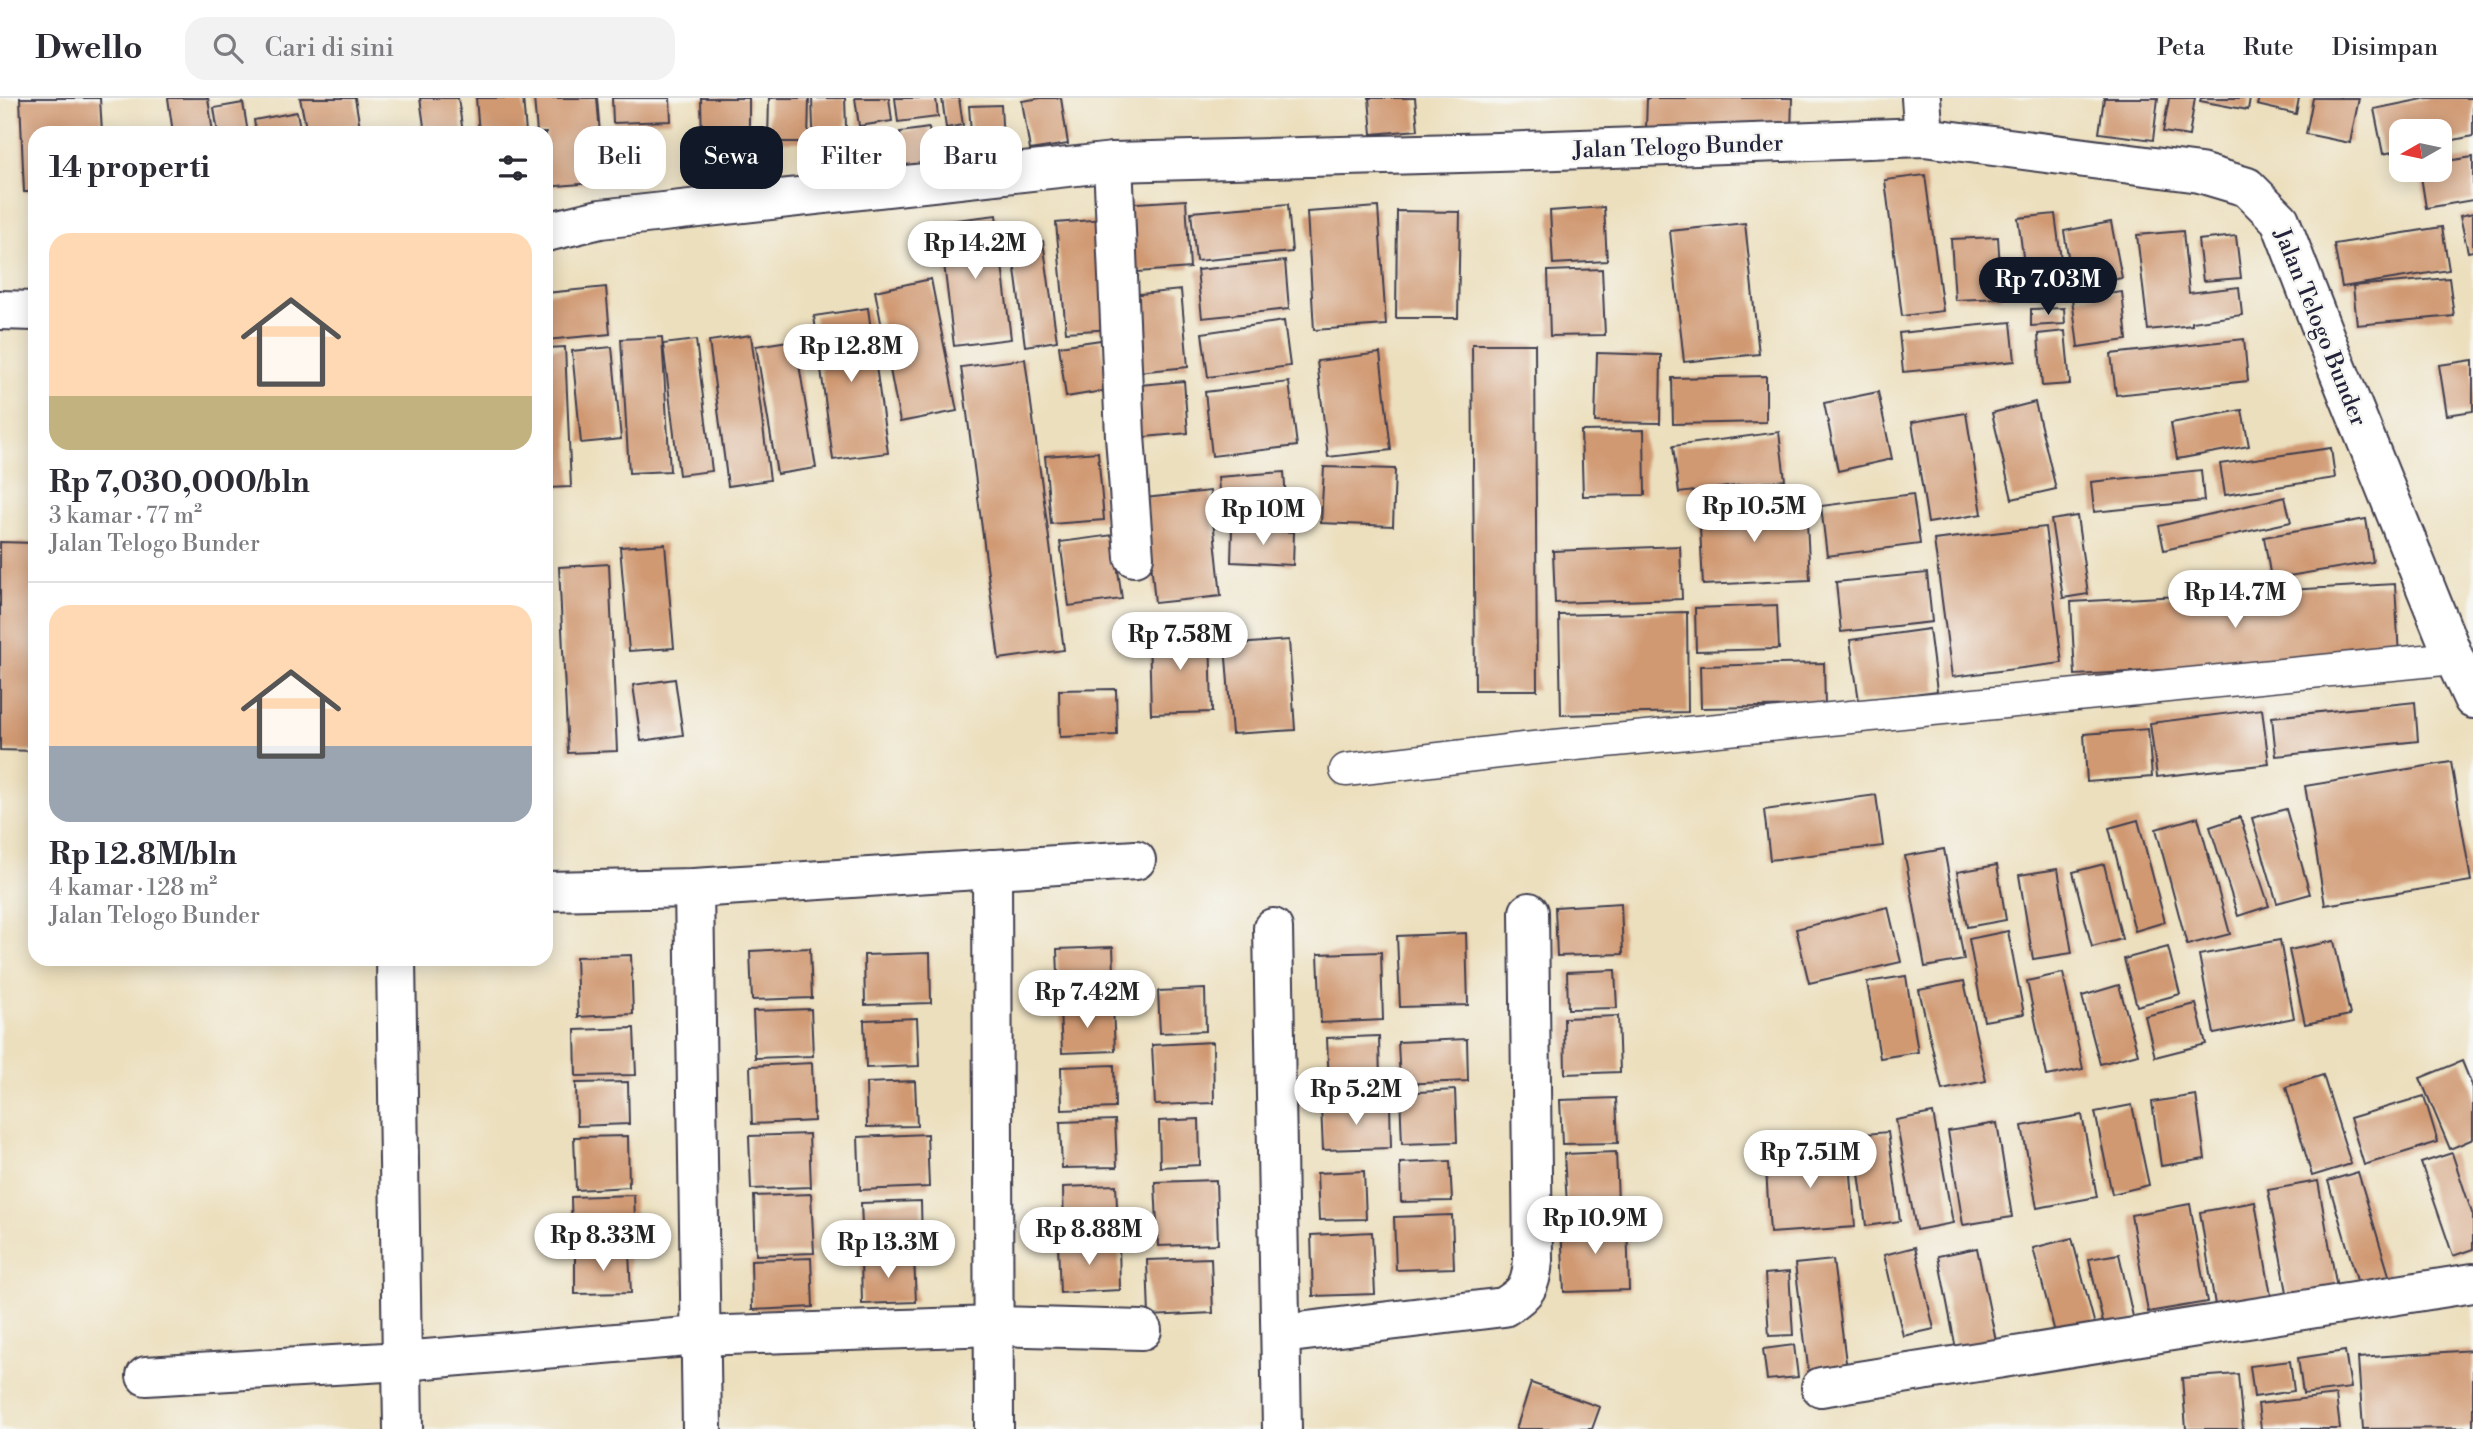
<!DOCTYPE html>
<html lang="id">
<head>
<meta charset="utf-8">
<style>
  body { margin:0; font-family:"Libre Bodoni",serif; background:#f2f2f3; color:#2b2b33; height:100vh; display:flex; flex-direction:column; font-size:26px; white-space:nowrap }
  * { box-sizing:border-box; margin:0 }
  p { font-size:23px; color:#7c7c81 }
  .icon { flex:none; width:38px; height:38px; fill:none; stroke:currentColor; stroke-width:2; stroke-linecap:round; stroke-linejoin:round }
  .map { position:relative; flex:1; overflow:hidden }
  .drawer { position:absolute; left:28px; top:28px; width:525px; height:840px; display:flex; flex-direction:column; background:#fff; border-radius:21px; box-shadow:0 4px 18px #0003 }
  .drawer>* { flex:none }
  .top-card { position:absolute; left:574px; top:28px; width:665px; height:63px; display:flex; gap:14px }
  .needle { width:46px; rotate:261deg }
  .controls { position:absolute; left:2389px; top:21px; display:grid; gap:14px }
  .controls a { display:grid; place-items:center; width:63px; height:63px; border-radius:14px; background:#fff; box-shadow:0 4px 18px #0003; font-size:35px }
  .price { position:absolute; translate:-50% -60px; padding:0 16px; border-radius:24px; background:#fff; color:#222; font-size:23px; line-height:46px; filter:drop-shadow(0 2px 4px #0008) }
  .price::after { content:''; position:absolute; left:50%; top:42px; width:21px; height:16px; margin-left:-10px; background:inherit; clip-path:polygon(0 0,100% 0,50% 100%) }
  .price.current { background:#111827; color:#fff }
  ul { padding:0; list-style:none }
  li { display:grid; align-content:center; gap:14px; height:371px; padding:0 21px }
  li+li { border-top:2px solid #e1e1e2 }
  li span { display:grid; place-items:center; height:217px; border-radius:21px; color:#555 }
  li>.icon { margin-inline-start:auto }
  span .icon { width:126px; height:126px; fill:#fffc; stroke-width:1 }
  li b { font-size:30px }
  h2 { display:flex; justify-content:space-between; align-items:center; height:84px; padding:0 21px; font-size:30px }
  .pill { padding:0 24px; border-radius:21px; background:#fff; box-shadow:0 4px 18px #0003; font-size:24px; line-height:63px }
  .pill.current { background:#111827; color:#fff }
  header { display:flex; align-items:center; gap:42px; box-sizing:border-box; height:98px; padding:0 35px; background:#fff; border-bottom:2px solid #e1e1e2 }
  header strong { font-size:33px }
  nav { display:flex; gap:38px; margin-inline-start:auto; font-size:24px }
  .search { width:490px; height:63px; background:#f2f2f3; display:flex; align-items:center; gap:18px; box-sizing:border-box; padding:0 24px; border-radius:21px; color:#7c7c81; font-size:26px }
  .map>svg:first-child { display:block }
  .building { fill:#d09972 }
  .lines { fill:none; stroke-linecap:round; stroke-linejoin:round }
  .lane-casing { stroke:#403e4e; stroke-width:35 }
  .street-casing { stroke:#403e4e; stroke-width:42 }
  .lane { stroke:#fff; stroke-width:32 }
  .street { stroke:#fff; stroke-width:38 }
  .labels { text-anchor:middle; stroke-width:5; stroke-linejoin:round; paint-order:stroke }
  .street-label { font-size:23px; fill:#22223b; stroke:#f6f6f2 }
</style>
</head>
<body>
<header>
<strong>Dwello</strong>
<div class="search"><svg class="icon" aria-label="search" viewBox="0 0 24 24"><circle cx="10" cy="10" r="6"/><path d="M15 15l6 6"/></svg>Cari di sini</div>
<nav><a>Peta</a><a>Rute</a><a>Disimpan</a></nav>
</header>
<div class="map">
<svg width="2473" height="1331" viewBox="0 0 2473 1331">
  <rect width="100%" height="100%" fill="#f6f6f2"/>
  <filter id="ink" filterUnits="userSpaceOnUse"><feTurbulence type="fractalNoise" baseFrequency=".0143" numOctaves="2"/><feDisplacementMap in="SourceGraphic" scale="14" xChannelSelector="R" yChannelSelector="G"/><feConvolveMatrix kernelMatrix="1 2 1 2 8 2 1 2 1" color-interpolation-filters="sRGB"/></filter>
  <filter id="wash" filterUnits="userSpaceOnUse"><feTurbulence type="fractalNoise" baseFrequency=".00686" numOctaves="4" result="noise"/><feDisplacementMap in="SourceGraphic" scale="28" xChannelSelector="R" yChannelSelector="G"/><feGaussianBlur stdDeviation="1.57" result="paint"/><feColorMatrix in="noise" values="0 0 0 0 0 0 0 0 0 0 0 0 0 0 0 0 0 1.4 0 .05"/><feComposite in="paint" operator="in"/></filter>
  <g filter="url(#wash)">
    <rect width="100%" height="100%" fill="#ecdfbd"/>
    <g id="blocks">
      <g class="building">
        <path d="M20 0H100L102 35H35V94H24Z"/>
        <path d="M168 0H208L213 35H173Z"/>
        <path d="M300 0H355L361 35H307Z"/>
        <path d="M420 0H458L463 35H425Z"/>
        <path d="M476 0H523L526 35H479Z"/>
        <path d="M534 0H597L604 84 546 89V35H537Z"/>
        <path d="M612 0H670L671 23 613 25Z"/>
        <path d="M701 0H749V47H702Z"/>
        <path d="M769 0H809L808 44H768Z"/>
        <path d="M812 0H845L847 58 814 59Z"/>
        <path d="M855 0H889L892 23 859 28Z"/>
        <path d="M895 0H936L938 19 898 24Z"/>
        <path d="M942 0H959L963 27 946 30Z"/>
        <path d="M1041 0H1061L1068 46 1030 52 1022 3Z"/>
        <path d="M1369 0H1415L1418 32 1372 36Z"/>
        <path d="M1647 0H1792L1791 36 1646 31Z"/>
        <path d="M2104 0H2158L2153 42 2099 35Z"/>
        <path d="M2169 0H2195L2189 38 2163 34Z"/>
        <path d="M2201 0H2250L2248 12 2200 3Z"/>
        <path d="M2259 0H2299L2296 16 2257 7Z"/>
        <path d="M2313 0H2359L2350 45 2306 36Z"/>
        <path d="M2428 0H2473V38L2440 45V33H2401V52L2383 56 2374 11Z"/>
        <path d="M243 5 248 35H218L214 10Z"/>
        <path d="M1001 7 1003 46 972 49 969 8Z"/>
        <path d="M297 14 301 35H256L254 22Z"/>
        <path d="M929 30 934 78 904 81 900 34Z"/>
        <path d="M887 33 893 83 863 87 856 36Z"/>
        <path d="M2473 59V102L2426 110 2420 72H2440V64Z"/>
        <path d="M1925 77 1943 213 1902 218 1885 82Z"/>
        <path d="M1186 102 1190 170 1125 175 1120 106Z"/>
        <path d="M1288 106 1292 154 1196 163 1191 114Z"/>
        <path d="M1378 109 1386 227 1314 232 1307 114Z"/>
        <path d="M1604 109 1607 163 1553 166 1550 113Z"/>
        <path d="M1397 113 1460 114 1458 220H1396Z"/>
        <path d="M2473 115V153L2468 154 2460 118Z"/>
        <path d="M2055 116 2065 192 2028 197 2018 120Z"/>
        <path d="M996 117 1011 241 954 248 939 124Z"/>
        <path d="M1103 121 1112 231 1066 234 1056 125Z"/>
        <path d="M2111 124 2122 180 2073 189 2064 133Z"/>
        <path d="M1745 125 1759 256 1684 264 1670 133Z"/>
        <path d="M2442 129 2449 172 2342 189 2334 146Z"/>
        <path d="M2183 133 2189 195 2239 189 2242 217 2192 224V227L2148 232 2137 137Z"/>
        <path d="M2236 138 2241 180 2203 183 2198 142Z"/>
        <path d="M1998 139 2002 200 1955 202 1951 141Z"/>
        <path d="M1043 143 1057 243 1025 248 1012 148Z"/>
        <path d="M1285 163 1289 211 1202 220 1197 172Z"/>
        <path d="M1602 171 1605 237 1550 238 1548 173Z"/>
        <path d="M2449 180 2454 218 2357 227 2353 188Z"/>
        <path d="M931 181 957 313 900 324 875 193Z"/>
        <path d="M606 189 610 236 546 242V195Z"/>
        <path d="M1181 192 1188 269 1127 275 1120 198Z"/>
        <path d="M2122 194 2127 242 2078 249 2072 200Z"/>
        <path d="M868 210 888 355 833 362 814 218Z"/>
        <path d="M2064 210 2065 226 2031 228V211Z"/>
        <path d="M1284 223 1290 268 1208 279 1202 235Z"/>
        <path d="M2011 224 2015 263 1903 274 1899 235Z"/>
        <path d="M2065 233 2070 286 2042 288 2038 236Z"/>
        <path d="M751 237 770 382 728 388 709 243Z"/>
        <path d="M662 239 670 373 629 375 621 241Z"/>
        <path d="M2244 241 2248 283 2116 297 2111 256Z"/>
        <path d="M696 242 712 373 679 377 663 246Z"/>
        <path d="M795 242 816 370 777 376 756 248Z"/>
        <path d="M1101 242 1109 292 1066 299 1059 248Z"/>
        <path d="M1472 246H1535L1537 592H1475Z"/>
        <path d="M565 249 571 389 546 390V250Z"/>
        <path d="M612 249 621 341 581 345 572 253Z"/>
        <path d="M1380 255 1391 352 1328 359 1317 263Z"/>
        <path d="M1597 255 1661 257 1660 325 1595 324Z"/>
        <path d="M1025 261 1064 552 999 561 961 269Z"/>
        <path d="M2473 262V313L2447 317 2439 267Z"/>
        <path d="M1766 278V324L1673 326 1672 280Z"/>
        <path d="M1184 283 1188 335 1134 340 1129 288Z"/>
        <path d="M1289 284 1297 348 1212 358 1205 294Z"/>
        <path d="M1878 294 1892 361 1838 373 1824 305Z"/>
        <path d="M2035 304 2056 391 2012 401 1992 315Z"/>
        <path d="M2242 312 2249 348 2177 361 2171 325Z"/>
        <path d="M1966 315 1982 416 1928 425 1912 324Z"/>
        <path d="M1644 332 1645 397 1583 398 1581 333Z"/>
        <path d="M1779 334 1785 382 1679 395 1673 348Z"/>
        <path d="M2331 350 2335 380 2225 397 2220 366Z"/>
        <path d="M1098 354 1104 422 1051 426 1045 358Z"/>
        <path d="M1324 369 1395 371 1393 428 1321 425Z"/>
        <path d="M2201 372 2204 403 2094 414 2091 384Z"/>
        <path d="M1284 374 1287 417 1221 422 1218 379Z"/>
        <path d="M1210 393 1221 498 1155 505 1145 400Z"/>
        <path d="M1913 396 1920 446 1827 458 1821 408Z"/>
        <path d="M2285 399 2291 424 2164 452 2159 428Z"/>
        <path d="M1806 406 1810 482 1703 487 1699 411Z"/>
        <path d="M2077 418 2088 496 2063 500 2051 422Z"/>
        <path d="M2366 421 2373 464 2271 481 2264 439Z"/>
        <path d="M2045 429 2062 565 1952 579 1934 442Z"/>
        <path d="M1232 431 1294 434 1293 467 1231 464Z"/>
        <path d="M1113 437 1122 501 1069 508 1060 444Z"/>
        <path d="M0 444 35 445V653L0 652Z"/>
        <path d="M665 446 674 550 629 553 620 449Z"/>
        <path d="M1680 448 1682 501 1555 505 1553 453Z"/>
        <path d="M609 466 617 653 568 655 559 469Z"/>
        <path d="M1927 475 1932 524 1841 534 1836 484Z"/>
        <path d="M2395 486 2399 559 2075 577 2071 504Z"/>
        <path d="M1777 507 1779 551 1696 553 1695 510Z"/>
        <path d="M1687 514 1688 614 1561 617 1559 517Z"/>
        <path d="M1929 531 1937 593 1859 603 1850 542Z"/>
        <path d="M1210 533 1212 614 1151 616 1149 534Z"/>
        <path d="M1289 542 1295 632 1232 636 1225 547Z"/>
        <path d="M1824 565 1825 608 1701 610 1700 568Z"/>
        <path d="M675 581 683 637 641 643 633 587Z"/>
        <path d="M1116 591 1117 637 1060 639 1059 592Z"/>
        <path d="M2415 604 2418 643 2276 658 2272 619Z"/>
        <path d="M2262 611 2269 666 2157 679 2150 625Z"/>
        <path d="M2148 631 2152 679 2087 684 2084 636Z"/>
        <path d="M2451 664 2471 783 2325 807 2305 688Z"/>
        <path d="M1876 697 1883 748 1770 762 1764 712Z"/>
        <path d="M2286 711 2310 796 2277 805 2252 720Z"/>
        <path d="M2198 719 2230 836 2187 847 2156 731Z"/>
        <path d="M2240 719 2269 808 2238 818 2210 729Z"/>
        <path d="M2138 722 2165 824 2135 833 2109 730Z"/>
        <path d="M1944 751 1964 862 1925 869 1905 758Z"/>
        <path d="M2104 766 2122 841 2092 849 2073 774Z"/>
        <path d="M1997 767 2006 822 1967 829 1957 774Z"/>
        <path d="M2058 771 2072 855 2033 861 2019 777Z"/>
        <path d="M1621 805 1623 856 1557 858 1555 809Z"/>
        <path d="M1888 809 1901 864 1809 885 1796 831Z"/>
        <path d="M2008 833 2024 916 1984 923 1969 841Z"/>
        <path d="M1466 835 1468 907 1400 909 1397 838Z"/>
        <path d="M2280 842 2294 920 2214 936 2199 857Z"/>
        <path d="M2334 843 2350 917 2305 926 2289 852Z"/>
        <path d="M1113 849 1115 899 1059 902 1057 851Z"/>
        <path d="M2168 849 2180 896 2137 908 2124 861Z"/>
        <path d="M810 850 812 900 752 902 750 853Z"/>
        <path d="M1381 854 1383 922 1321 925 1318 856Z"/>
        <path d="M930 855 931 905 865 907 864 857Z"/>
        <path d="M631 857 633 916 578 919 576 859Z"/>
        <path d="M1615 872 1617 910 1568 911 1567 874Z"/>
        <path d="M2063 875 2083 971 2047 978 2027 883Z"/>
        <path d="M1906 878 1918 954 1880 960 1867 884Z"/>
        <path d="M1964 883 1986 983 1942 992 1919 892Z"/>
        <path d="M2119 887 2138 956 2100 966 2082 898Z"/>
        <path d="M1205 891 1206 933 1160 935 1158 893Z"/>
        <path d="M2196 906 2206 946 2155 959 2145 918Z"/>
        <path d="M1113 909 1115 953 1062 955 1060 911Z"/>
        <path d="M811 911 813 958 755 960 753 913Z"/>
        <path d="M1618 918 1620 974 1565 976 1564 920Z"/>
        <path d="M917 920 919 968 866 970 864 922Z"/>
        <path d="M634 930 636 977 576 978 575 932Z"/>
        <path d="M1379 938 1380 986 1329 988 1327 940Z"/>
        <path d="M1467 941 1468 983 1400 986 1398 944Z"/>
        <path d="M1213 944 1214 1005 1155 1007 1152 947Z"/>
        <path d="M2462 963 2473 990V1041L2450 1051 2420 980Z"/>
        <path d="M812 965 814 1023 752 1026 750 968Z"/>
        <path d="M1114 967 1115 1010 1062 1012 1061 969Z"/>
        <path d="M2323 977 2351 1066 2312 1078 2286 989Z"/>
        <path d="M915 983 917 1028 867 1029 866 985Z"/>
        <path d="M628 984 629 1026 577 1028 576 985Z"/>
        <path d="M1455 992 1457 1044 1402 1046 1400 995Z"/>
        <path d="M2196 997 2205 1061 2161 1068 2152 1004Z"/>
        <path d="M2424 998 2438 1044 2364 1067 2350 1020Z"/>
        <path d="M1616 1000 1618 1045 1562 1046 1560 1002Z"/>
        <path d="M1390 1005 1391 1050 1323 1052 1321 1008Z"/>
        <path d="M2132 1007 2149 1087 2112 1096 2095 1014Z"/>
        <path d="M1933 1015 1953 1125 1916 1132 1896 1022Z"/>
        <path d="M2082 1017 2097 1099 2037 1110 2022 1028Z"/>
        <path d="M1199 1021 1200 1067 1160 1069 1159 1023Z"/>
        <path d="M1115 1022 1117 1069 1062 1070 1060 1024Z"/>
        <path d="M1997 1025 2012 1119 1963 1127 1948 1033Z"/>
        <path d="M1888 1034 1900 1123 1866 1128 1854 1037Z"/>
        <path d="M809 1036 811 1089 751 1091 749 1038Z"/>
        <path d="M927 1036 929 1089 860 1092 858 1039Z"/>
        <path d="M628 1038 629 1089 576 1092 574 1039Z"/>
        <path d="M1849 1050 1855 1129 1770 1135 1765 1055Z"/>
        <path d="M1616 1054 1618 1105 1567 1107 1564 1056Z"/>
        <path d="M2452 1055 2473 1118V1151L2453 1158 2421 1065Z"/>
        <path d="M1450 1063 1452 1103 1401 1104 1400 1065Z"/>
        <path d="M1364 1073 1366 1121 1319 1122 1317 1075Z"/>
        <path d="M2358 1074 2392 1187 2361 1196 2328 1083Z"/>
        <path d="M1216 1082 1218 1146 1158 1148 1155 1084Z"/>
        <path d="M2318 1083 2338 1196 2289 1205 2268 1092Z"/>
        <path d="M1116 1087 1118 1130 1064 1132 1063 1089Z"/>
        <path d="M811 1096 814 1155 756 1157 754 1098Z"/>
        <path d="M634 1097 636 1141 572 1143 571 1099Z"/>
        <path d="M921 1103 922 1148 863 1151 861 1105Z"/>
        <path d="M2255 1104 2271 1198 2215 1207 2200 1114Z"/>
        <path d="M2190 1106 2207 1204 2148 1214 2131 1117Z"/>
        <path d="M1452 1117 1454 1170 1396 1172 1394 1119Z"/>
        <path d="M1627 1122 1629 1192 1564 1194 1561 1124Z"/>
        <path d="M1372 1134 1375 1196 1313 1198 1311 1137Z"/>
        <path d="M2072 1140 2097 1235 2058 1246 2033 1150Z"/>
        <path d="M1119 1144 1120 1192 1060 1195 1058 1146Z"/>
        <path d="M1915 1149 1934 1231 1903 1238 1884 1157Z"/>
        <path d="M1977 1150 1996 1243 1956 1251 1938 1158Z"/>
        <path d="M629 1154 631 1195 575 1196V1156Z"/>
        <path d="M2119 1156 2134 1223 2104 1229 2089 1161Z"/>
        <path d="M914 1159 916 1204 862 1206 861 1160Z"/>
        <path d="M811 1160 813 1209 752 1212 751 1162Z"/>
        <path d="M1211 1160 1213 1215 1149 1218 1147 1162Z"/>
        <path d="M1833 1162 1847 1272 1809 1277 1795 1166Z"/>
        <path d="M1789 1174 1793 1237 1769 1238 1765 1176Z"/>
        <path d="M1794 1247 1798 1279 1767 1282 1763 1251Z"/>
        <path d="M2473 1252V1330L2363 1331 2358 1260Z"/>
        <path d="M2345 1253 2351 1290 2303 1296 2298 1260Z"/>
        <path d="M2290 1263 2294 1293 2254 1299 2250 1268Z"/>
        <path d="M2238 1276 2243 1331H2186L2182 1280Z"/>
        <path d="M1531 1285 1600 1309 1592 1331H1516Z"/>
        <path d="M2336 1297 2340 1331H2261L2258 1306Z"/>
      </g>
    </g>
  </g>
  <g filter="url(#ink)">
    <use href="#blocks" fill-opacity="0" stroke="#403e4e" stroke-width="2"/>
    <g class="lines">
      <g class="lane-casing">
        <path id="lane" d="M1346 672 1524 651 2454 560"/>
      </g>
      <g class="street-casing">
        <g id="street">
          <path d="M1921 0 1924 39"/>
          <path d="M1113 64 1125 338 1134 459"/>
          <path d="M546 134 600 121 1113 64 1498 54 1924 39 2200 75 2247 89 2280 122 2330 252 2454 560 2473 601"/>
          <path d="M0 212 35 213"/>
          <path d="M992 771 994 1331"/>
          <path d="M694 790 702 1331"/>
          <path d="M546 793 694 790 1136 762"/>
          <path d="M1273 830 1282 1331"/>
          <path d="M396 861 403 1331"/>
          <path d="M1282 1236 1504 1209C1527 1195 1531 1188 1533 1162L1529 814"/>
          <path d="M146 1278 402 1263 699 1238 994 1228 1142 1232"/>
          <path d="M1821 1289 2473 1185"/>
        </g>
      </g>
      <use href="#lane" class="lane"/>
      <use href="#street" class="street"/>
    </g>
  </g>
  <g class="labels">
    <g class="street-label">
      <text transform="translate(1678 48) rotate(-2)" y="8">Jalan Telogo Bunder</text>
      <text transform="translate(2321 229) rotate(68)" y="8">Jalan Telogo Bunder</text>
    </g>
  </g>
</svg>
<div class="controls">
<a><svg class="needle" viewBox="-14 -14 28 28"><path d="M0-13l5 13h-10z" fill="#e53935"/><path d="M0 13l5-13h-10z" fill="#7c7c81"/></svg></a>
</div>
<b class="price" style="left:975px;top:183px">Rp 14.2M</b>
<b class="price current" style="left:2048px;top:219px">Rp 7.03M</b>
<b class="price" style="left:851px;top:286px">Rp 12.8M</b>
<b class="price" style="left:1754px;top:446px">Rp 10.5M</b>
<b class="price" style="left:1263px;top:449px">Rp 10M</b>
<b class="price" style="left:2235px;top:532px">Rp 14.7M</b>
<b class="price" style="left:1180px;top:574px">Rp 7.58M</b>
<b class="price" style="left:1087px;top:932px">Rp 7.42M</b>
<b class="price" style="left:1356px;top:1029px">Rp 5.2M</b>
<b class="price" style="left:1810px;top:1092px">Rp 7.51M</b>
<b class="price" style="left:1595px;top:1158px">Rp 10.9M</b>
<b class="price" style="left:1089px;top:1169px">Rp 8.88M</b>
<b class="price" style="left:603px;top:1175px">Rp 8.33M</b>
<b class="price" style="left:888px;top:1182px">Rp 13.3M</b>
<div class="top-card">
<a class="pill">Beli</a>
<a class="pill current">Sewa</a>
<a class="pill">Filter</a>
<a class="pill">Baru</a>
</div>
<section class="drawer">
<h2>14 properti<svg class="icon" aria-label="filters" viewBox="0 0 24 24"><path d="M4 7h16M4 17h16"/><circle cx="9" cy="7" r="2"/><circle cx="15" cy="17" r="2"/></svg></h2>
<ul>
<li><span style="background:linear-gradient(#ffd9b3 75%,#c2b280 0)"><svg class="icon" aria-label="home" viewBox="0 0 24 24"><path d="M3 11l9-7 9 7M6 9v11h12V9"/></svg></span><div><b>Rp 7,030,000/bln</b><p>3 kamar · 77 m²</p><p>Jalan Telogo Bunder</p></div></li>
<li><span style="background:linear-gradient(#ffd9b3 65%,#9aa5b1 0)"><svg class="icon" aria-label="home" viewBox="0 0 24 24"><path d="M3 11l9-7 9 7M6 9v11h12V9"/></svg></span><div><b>Rp 12.8M/bln</b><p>4 kamar · 128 m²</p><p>Jalan Telogo Bunder</p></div></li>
</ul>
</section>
</div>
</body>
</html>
